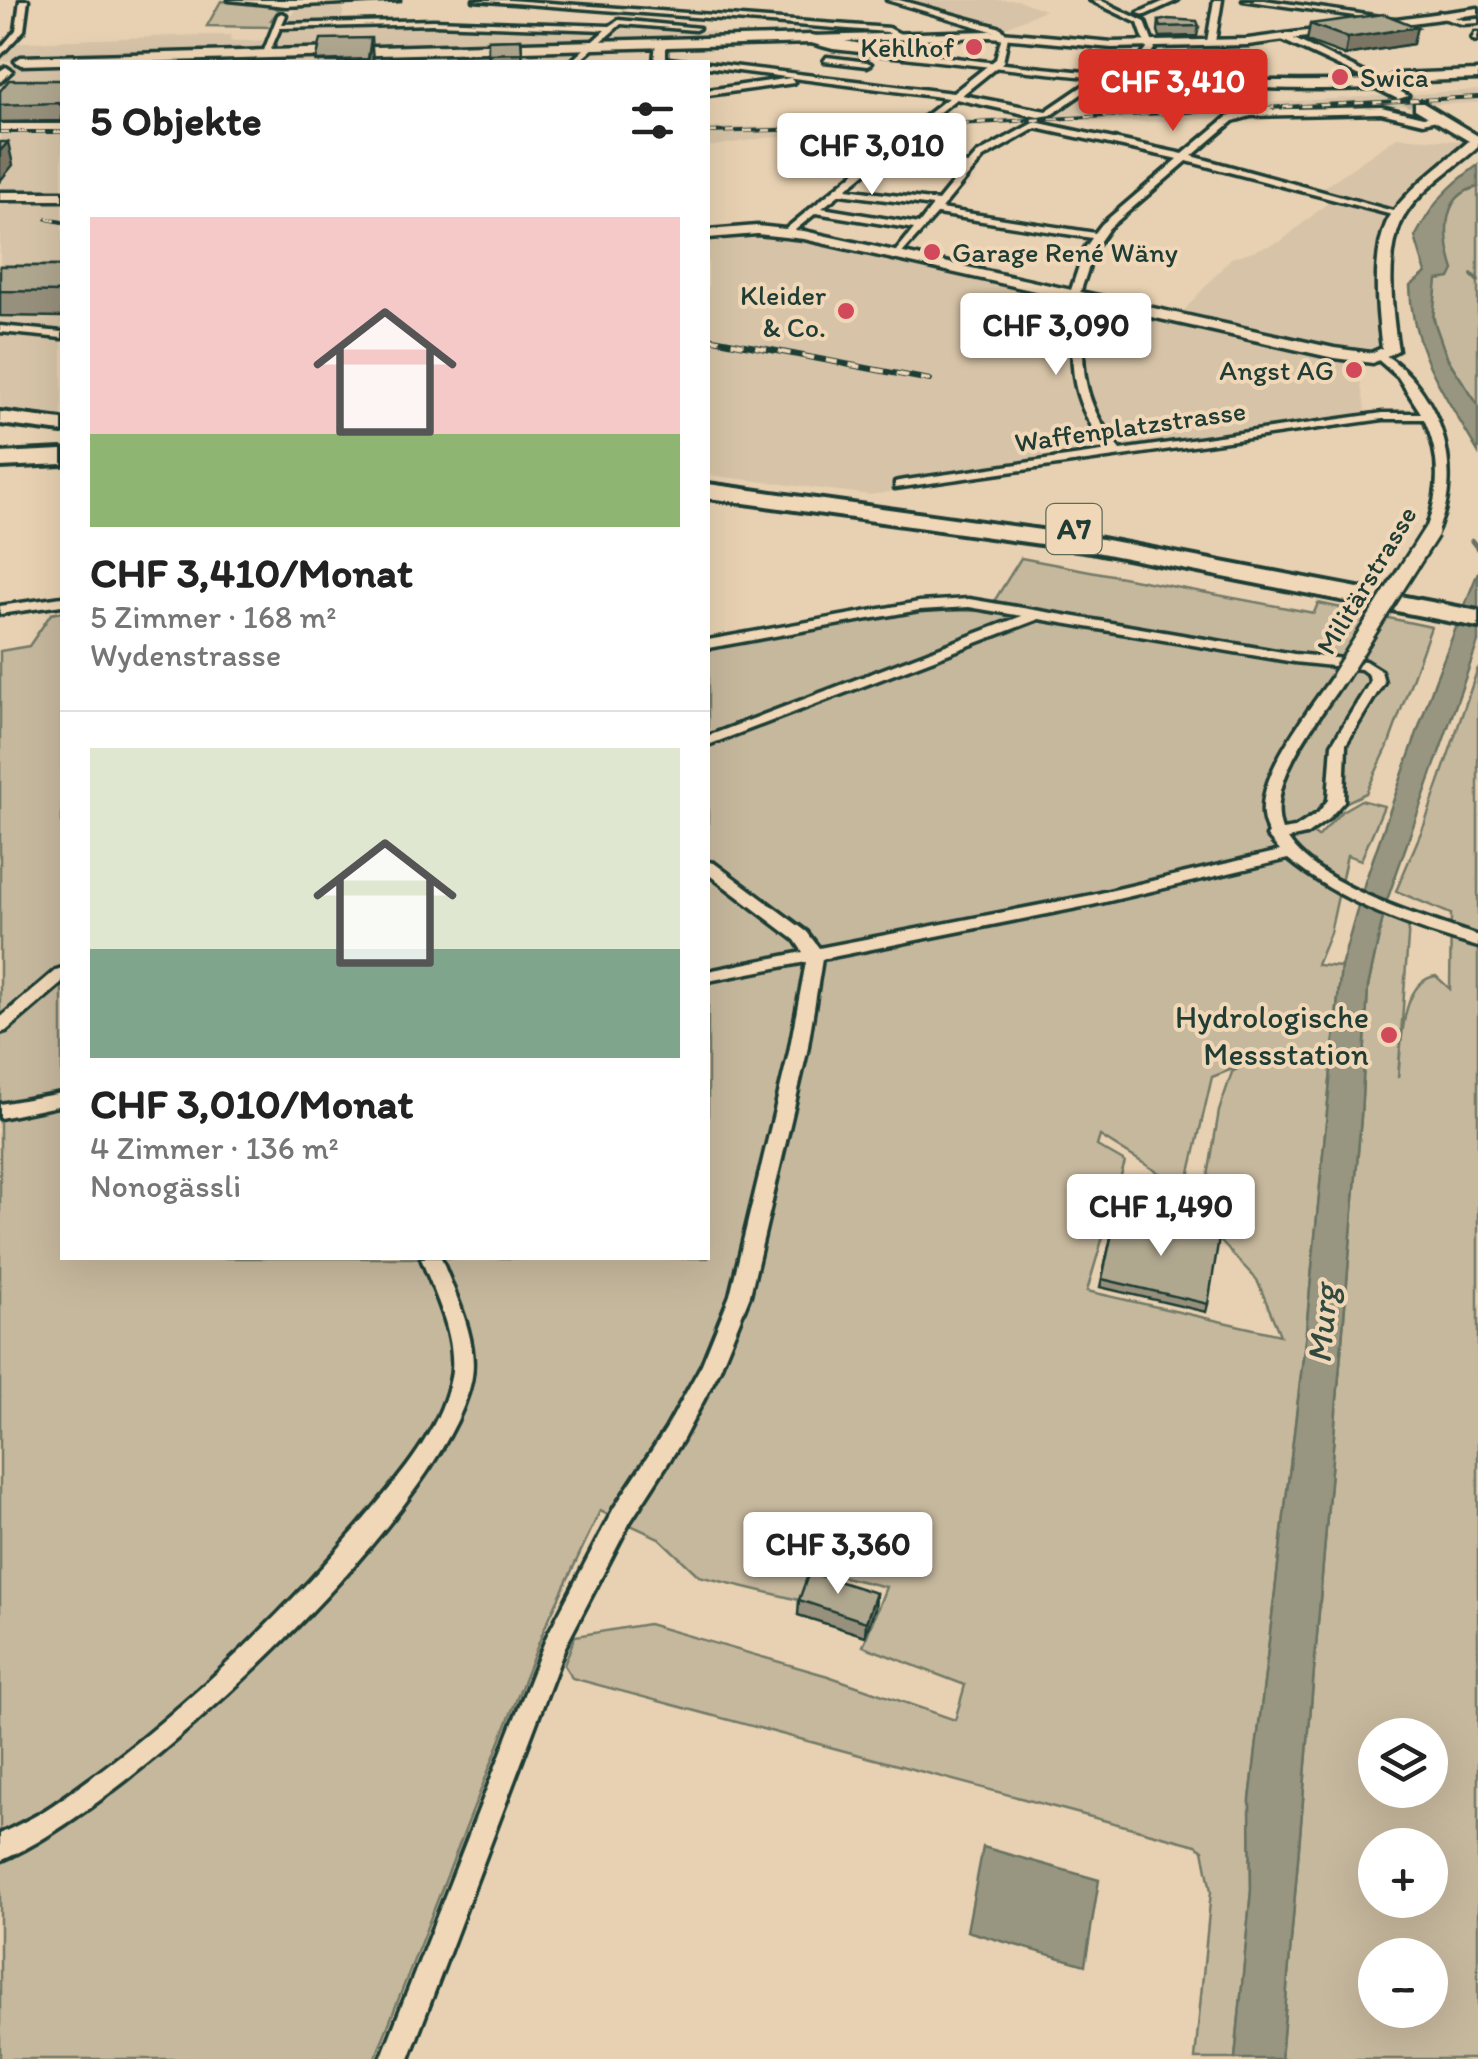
<!DOCTYPE html>
<html lang="de">
<head>
<meta charset="utf-8">
<style>
  body { margin:0; font-family:Itim,sans-serif; background:#f2f2f2; color:#222; height:100vh; display:flex; flex-direction:column; font-size:38px; white-space:nowrap }
  * { box-sizing:border-box; margin:0 }
  p { font-size:32px; color:#767676 }
  .icon { flex:none; width:55px; height:55px; fill:none; stroke:currentColor; stroke-width:2; stroke-linecap:round; stroke-linejoin:round }
  .map { position:relative; flex:1; overflow:hidden }
  .sheet { position:absolute; left:60px; top:60px; width:650px; height:1200px; display:flex; flex-direction:column; background:#fff; border-radius:0px; box-shadow:0 10px 40px #0002 }
  .sheet>* { flex:none }
  .controls { position:absolute; left:1358px; top:1718px; display:grid; gap:20px }
  .controls a { display:grid; place-items:center; width:90px; height:90px; border-radius:50%; background:#fff; box-shadow:0 10px 40px #0002; font-size:50px }
  .price { position:absolute; translate:-50% -85px; padding:0 22px; border-radius:10px; background:#fff; color:#222; font-size:32px; line-height:65px; filter:drop-shadow(0 2px 5px #0008) }
  .price::after { content:''; position:absolute; left:50%; top:60px; width:30px; height:22px; margin-left:-15px; background:inherit; clip-path:polygon(0 0,100% 0,50% 100%) }
  .price.active { background:#d93025; color:#fff }
  ul { padding:0; list-style:none }
  li { display:grid; align-content:center; gap:20px; height:530px; padding:0 30px }
  li+li { border-top:2px solid #e0e0e0 }
  li span { display:grid; place-items:center; height:310px; border-radius:0px; color:#555 }
  li>.icon { margin-inline-start:auto }
  span .icon { width:180px; height:180px; fill:#fffc; stroke-width:1 }
  li b { font-size:42px }
  h2 { display:flex; justify-content:space-between; align-items:center; height:120px; padding:0 30px; font-size:42px }
  .map>svg:first-child { display:block }
  .built { fill:#d7c4a8 }
  .green { fill:#c6b89d; stroke:#727a68; stroke-width:2.5; fill-rule:evenodd }
  .water { fill:#989680; stroke:#687262; stroke-width:2.5 }
  .lines { fill:none; stroke-linecap:round; stroke-linejoin:round }
  .stream-far1 { stroke:#687262; stroke-width:4 }
  .stream { stroke:#687262; stroke-width:5 }
  .secondary-tunnel { stroke:#c0b399; stroke-width:12; stroke-dasharray:12 6; stroke-linecap:butt }
  .street-casing { stroke:#1f3d34; stroke-width:7 }
  .secondary-casing { stroke:#1f3d34; stroke-width:7 }
  .primary-casing { stroke:#1f3d34; stroke-width:7 }
  .highway-casing { stroke:#1f3d34; stroke-width:8 }
  .street { fill:#f0d7b7; fill-rule:evenodd }
  .secondary { fill:#f0d7b7; fill-rule:evenodd }
  .primary { fill:#f0d7b7; fill-rule:evenodd }
  .highway { fill:#f0d7b7; fill-rule:evenodd }
  .rail-far1-casing { stroke:#1f3d34; stroke-width:4 }
  .rail-casing { stroke:#1f3d34; stroke-width:6 }
  .rail-far1 { stroke:#f0d7b7; stroke-width:2.5; stroke-dasharray:9; stroke-linecap:butt }
  .rail { stroke:#f0d7b7; stroke-width:4; stroke-dasharray:12; stroke-linecap:butt }
  .street-bridge-casing { stroke:#1f3d34; stroke-width:21; stroke-linecap:butt }
  .street-bridge { stroke:#f0d7b7; stroke-width:15 }
  .wall { fill:#97907b; stroke:#1f3d34; stroke-width:2.5 }
  .shaded-wall { fill:#7b7564; stroke:#1f3d34; stroke-width:2.5 }
  .building { fill:#b0a78f; stroke:#1f3d34; stroke-width:2.5 }
  .poi-dot { fill:#d1495b; stroke:#f0d7b7; stroke-width:4 }
  .labels { text-anchor:middle; stroke-width:8; stroke-linejoin:round; paint-order:stroke }
  .far-poi-label { font-size:28px; fill:#1f3d34; stroke:#f0d7b7; text-anchor:end }
  .far-street-label { font-size:28px; fill:#1f3d34; stroke:#f0d7b7 }
  .shield { fill:#f0d7b7; stroke:#5e6b5b; stroke-width:2.5 }
  .shield-label { font-size:30px; font-weight:bold; fill:#1f3d34 }
  .poi-label { font-size:32px; fill:#1f3d34; stroke:#f0d7b7; text-anchor:end }
  .water-label { font-size:35px; font-style:italic; fill:#314a3f; stroke:#f0d7b7 }
</style>
</head>
<body>
<div class="map">
<svg width="1478" height="2059" viewBox="0 0 1478 2059">
  <rect width="100%" height="100%" fill="#e8d1b2"/>
  <filter id="ink" filterUnits="userSpaceOnUse"><feTurbulence type="fractalNoise" baseFrequency=".01" numOctaves="2"/><feDisplacementMap in="SourceGraphic" scale="20" xChannelSelector="R" yChannelSelector="G"/><feConvolveMatrix kernelMatrix="1 2 1 2 8 2 1 2 1" color-interpolation-filters="sRGB"/></filter>
  <g filter="url(#ink)">
    <g class="built">
      <path d="M907 0H1018L1045 10 1002 29Z"/>
      <path d="M344 4 342 22 287 21 298 6Z"/>
      <path d="M432 22 714 31 717 41 0 61V43L199 35H231L230 41 277 40 284 27Z"/>
      <path d="M595 46 573 62H79Z"/>
      <path d="M62 63V417L0 410V65Z"/>
      <path d="M1478 90V103L1233 112 1224 118 1148 122 1077 120 765 138 708 147V128L923 123 1054 115 1081 91 1143 100 1146 110Z"/>
      <path d="M1397 137 1474 142 1416 195 1389 236 1390 344 1381 357 1176 322 1357 362 1368 424 1120 455 871 495 708 475V234L786 230 1178 317 1231 258 1280 242 1330 201 1311 196Z"/>
    </g>
    <g class="green">
      <path d="M221 1 273 6 279 10 271 20 275 21 272 27 207 26Z"/>
      <path d="M1478 187V405C1453 368 1421 326 1437 279L1453 270C1444 242 1438 195 1478 187Z"/>
      <path d="M1021 558 1314 613 1318 603 1431 627 1388 746 1366 793 1300 824 1318 837 1342 811 1361 800 1384 806 1361 860 1347 855 1330 933 1317 965 1341 967 1305 1341 1250 1800 1251 1890 1235 2059H1195L1211 1891 1203 1850 1196 1845 572 1678 564 1665 575 1636 648 1624 828 1676 955 1720 965 1685 863 1646 886 1587 814 1570 799 1600 699 1576 659 1538 600 1511 545 1627 375 2059H0V651L29 646 51 614 62 612V1258H708V649L923 610 988 611ZM1253 1061 1232 1072 1219 1111 1204 1200 1208 1228 1257 1280 1280 1335 1087 1291 1125 1162 1097 1146 1100 1136 1186 1190 1212 1077Z"/>
      <path d="M1478 668V2059H1281L1361 1117 1368 987 1384 913 1409 923 1398 1078C1402 1049 1399 981 1436 976L1450 989 1451 914 1396 891 1425 823ZM1375 1735H1430V1790H1375ZM1375 1845H1430V1900H1375ZM1375 1955H1430V2010H1375Z"/>
    </g>
    <g class="water">
      <path d="M1478 165V187C1438 195 1445 242 1454 270L1450 278 1437 280 1433 318 1447 358 1478 405V452C1447 397 1411 351 1410 286L1426 273 1415 237C1434 202 1446 188 1478 165Z"/>
      <path d="M1478 572V642L1386 903 1368 987 1361 1117 1281 2059H1235L1251 1890 1250 1800 1305 1341 1341 967 1365 882 1435 681Z"/>
      <path d="M983 1847 1099 1880 1085 1965 967 1931Z"/>
    </g>
    <g class="lines">
      <path class="stream-far1" d="M1472 275 1478 281"/>
      <path class="stream" d="M1472 541 1478 549"/>
      <path class="secondary-tunnel" d="M1402 96 1419 106"/>
      <g class="street-casing">
        <g id="street">
          <path d="M20 0H28L24 30 0 56V49L16 30Z"/>
          <path d="M229 0H399L286 6Z"/>
          <path d="M474 0H509L889 28 906 37 899 39 887 32Z"/>
          <path d="M887 0H899L1001 28 1008 37 1003 62 962 95 1046 111 1099 75 1106 77 1051 115 1038 117 956 99 923 125 920 120 948 98 708 67V63L953 93 996 59 1001 39 995 32Z"/>
          <path d="M1090 0H1100L1145 22 1155 49 1138 71 1136 81 1129 79 1130 71 1147 49 1138 23Z"/>
          <path d="M1167 0H1178L1145 15 1138 13Z"/>
          <path d="M1214 0H1222L1215 42 1211 44 1207 42Z"/>
          <path d="M1243 0H1264L1401 20 1397 22Z"/>
          <path d="M1439 12 1463 20 1478 19V23L1462 24 1436 16Z"/>
          <path d="M282 13 286 15 282 24 433 20 610 26 619 20 699 28 695 30 621 24 578 62H570L605 30 433 24 280 28 268 56 261 58 278 15Z"/>
          <path d="M1475 33H1478L1476 41 1472 39Z"/>
          <path d="M1282 36H1288L1373 77 1366 79 1282 40Z"/>
          <path d="M827 57 867 62 871 64 867 66 824 61Z"/>
          <path d="M661 58 693 62H658Z"/>
          <path d="M791 78 794 83 708 95V90Z"/>
          <path d="M1381 107 1423 117 1442 115 1446 118 1423 123 1381 113 1251 116 1233 121 1192 156 1400 213V217L1187 161 1109 228 1095 248 1079 296 1088 298 1083 304C1083 369 1078 396 1120 450L1383 413H1421L1398 377 1375 357 1385 355C1442 392 1466 474 1435 535L1425 532C1440 493 1442 458 1424 419H1383L895 488V482L899 481 1109 451C1067 397 1072 370 1073 304L1077 298 1069 296 1085 248 1092 238 937 214 897 259 892 256 914 229 816 213 790 234 782 232 904 132 911 134 889 153 968 164 977 154 1035 122 1183 154 1227 117 1250 110ZM1036 128 1178 159 1102 224 1095 233 941 209 983 158ZM883 158 964 169 938 201 846 189ZM840 194 933 206 919 224 822 208Z"/>
          <rect x="0" y="124" width="62" height="6"/>
          <path d="M0 326 62 332V338L0 332Z"/>
          <path d="M62 597V605L0 614V606Z"/>
          <path d="M969 599 1294 654 1365 661 1381 671 1384 682 1346 744 1344 801 1328 819 1306 835 1288 839C1320 888 1424 917 1478 936V947C1412 928 1341 903 1288 859L1092 905 822 959 807 1052 750 1295 719 1371 682 1441 630 1522 565 1647 409 2059H381L547 1636 614 1508 666 1429 702 1364 730 1295 789 1052 806 962 708 981V971L803 952 795 940 708 874V862L714 863 807 932 819 948 1092 895 1280 851 1267 836 1269 833C1242 791 1310 709 1334 674H1344L1346 677C1321 717 1264 781 1282 830L1295 828 1318 813 1328 800 1332 744 1370 682 1369 675 1361 669 1294 662 1039 619 708 745V736L1022 616 969 607 919 610 708 648V640L919 602Z"/>
          <path d="M62 968V983L6 1031 0 1033V1018L56 970Z"/>
          <path d="M62 1093V1105L0 1118V1104Z"/>
          <path d="M421 1258H441C455 1295 480 1341 471 1382 442 1515 126 1809 0 1861V1834C18 1825 37 1816 53 1805 167 1727 283 1617 371 1511 403 1473 438 1432 450 1382 460 1342 435 1295 421 1258Z"/>
        </g>
      </g>
      <g class="secondary-casing">
        <g id="secondary">
          <path d="M1478 8V14L1248 45 1112 48 990 37 811 42 805 39 811 36 990 31 1112 42 1248 39Z"/>
          <path d="M656 42 666 44V62H654Z"/>
          <path d="M6 67 12 71 0 82V71Z"/>
          <path d="M1376 82H1384L1408 96 1398 99 1376 88Z"/>
          <path d="M1415 103H1423L1478 136V147C1454 169 1412 194 1400 225 1386 259 1392 314 1398 350L1373 363 1334 358 804 239 757 234 708 238V230L757 226 804 231 1334 348 1371 353 1382 348C1377 313 1372 258 1386 224 1399 195 1445 162 1469 141L1415 109Z"/>
          <rect x="0" y="192" width="62" height="8"/>
        </g>
      </g>
      <g class="primary-casing">
        <g id="primary">
          <path d="M811 35C993 69 1189 86 1374 80L1381 84 1374 88C1192 94 1013 69 833 49L811 43 21 65 15 61 21 57Z"/>
          <path d="M1478 71V79L1395 82 1388 78 1395 74Z"/>
        </g>
      </g>
      <g class="highway-casing">
        <g id="highway">
          <path d="M0 412 62 420V432L0 424Z"/>
          <path d="M62 450V464L0 467V453Z"/>
          <path d="M708 484 1091 537 1478 611V627L1091 551 708 498Z"/>
        </g>
      </g>
      <use href="#street" class="street"/>
      <use href="#secondary" class="secondary"/>
      <use href="#primary" class="primary"/>
      <use href="#highway" class="highway"/>
      <g class="rail-far1-casing">
        <g id="rail-far1">
          <path d="M0 132H62"/>
          <path d="M708 132 915 126 1478 97"/>
          <path d="M47 219 62 222"/>
        </g>
      </g>
      <g class="rail-casing">
        <path id="rail" d="M708 338 930 380"/>
      </g>
      <use href="#rail-far1" class="rail-far1"/>
      <use href="#rail" class="rail"/>
      <g class="street-bridge-casing">
        <path id="street-bridge" d="M1339 677 1431 532"/>
      </g>
      <use href="#street-bridge" class="street-bridge"/>
    </g>
    <g class="wall">
      <path d="M1159 21 1199 26 1197 36 1160 37 1158 31Z"/>
      <path d="M1310 24 1413 44 1345 55 1307 41Z"/>
      <path d="M521 39 523 62H489L488 40Z"/>
      <path d="M373 59V62H316V61Z"/>
      <path d="M62 80V121L0 122V91Z"/>
      <path d="M0 266H62V317L0 316Z"/>
      <path d="M1116 1215 1208 1304 1206 1312 1100 1287Z"/>
      <path d="M876 1593 875 1608 865 1636 798 1615 799 1600Z"/>
    </g>
    <g class="shaded-wall">
      <path d="M1417 27 1413 44 1345 55 1348 38Z"/>
      <path d="M371 38 373 59V62H368Z"/>
      <path d="M8 142 13 165 0 181V151Z"/>
      <path d="M876 1593 875 1608 865 1636 866 1622Z"/>
    </g>
    <g class="building">
      <path d="M1384 14 1417 27 1348 38 1310 24Z"/>
      <path d="M1168 19 1197 21 1199 26 1161 27 1159 21Z"/>
      <path d="M371 38 368 59 316 61 321 39Z"/>
      <path d="M521 39 522 53 488 54V40Z"/>
      <path d="M9 80H62V106L58 103 0 105V91Z"/>
      <path d="M0 142H8L0 151Z"/>
      <path d="M0 266H62V292L0 291Z"/>
      <path d="M1116 1215 1219 1238 1208 1304 1102 1279Z"/>
      <path d="M809 1572 876 1593 866 1622 799 1600Z"/>
    </g>
  </g>
  <g class="poi-dot">
    <circle cx="974" cy="47" r="10"/>
    <circle cx="1340" cy="77" r="10"/>
    <circle cx="932" cy="252" r="10"/>
    <circle cx="846" cy="311" r="10"/>
    <circle cx="1354" cy="370" r="10"/>
    <circle cx="1389" cy="1035" r="10"/>
  </g>
  <g class="labels">
    <g class="far-poi-label">
      <text x="954" y="57">Kehlhof</text>
      <text x="1360" y="87" text-anchor="start">Swica</text>
      <text x="952" y="262" text-anchor="start">Garage René Wäny</text>
      <text x="826" y="305">Kleider<tspan x="826" dy="32">&amp; Co.</tspan></text>
      <text x="1334" y="380">Angst AG</text>
    </g>
    <g class="far-street-label">
      <text transform="translate(1130 426) rotate(-8)" y="10">Waffenplatzstrasse</text>
      <text transform="translate(1366 580) rotate(-59)" y="10">Militärstrasse</text>
    </g>
    <rect class="shield" x="1046.5" y="504" width="55" height="50" rx="8"/>
    <g class="shield-label">
      <text x="1074" y="539">A7</text>
    </g>
    <g class="poi-label">
      <text x="1369" y="1028">Hydrologische<tspan x="1369" dy="37">Messstation</tspan></text>
    </g>
    <g class="water-label">
      <text transform="translate(1322 1324) rotate(-85)" y="12">Murg</text>
    </g>
  </g>
</svg>
<div class="controls">
<a><svg class="icon" aria-label="layers" viewBox="0 0 24 24"><path d="M12 4l9 5-9 5-9-5zM3 14l9 5 9-5"/></svg></a>
<a>+</a>
<a>−</a>
</div>
<b class="price active" style="left:1173px;top:134px">CHF 3,410</b>
<b class="price" style="left:872px;top:198px">CHF 3,010</b>
<b class="price" style="left:1056px;top:378px">CHF 3,090</b>
<b class="price" style="left:1161px;top:1259px">CHF 1,490</b>
<b class="price" style="left:838px;top:1597px">CHF 3,360</b>
<section class="sheet">
<h2>5 Objekte<svg class="icon" aria-label="filters" viewBox="0 0 24 24"><path d="M4 7h16M4 17h16"/><circle cx="9" cy="7" r="2"/><circle cx="15" cy="17" r="2"/></svg></h2>
<ul>
<li><span style="background:linear-gradient(#f6c9c9 70%,#8fb573 0)"><svg class="icon" aria-label="home" viewBox="0 0 24 24"><path d="M3 11l9-7 9 7M6 9v11h12V9"/></svg></span><div><b>CHF 3,410/Monat</b><p>5 Zimmer · 168 m²</p><p>Wydenstrasse</p></div></li>
<li><span style="background:linear-gradient(#dfe7d0 65%,#7fa58c 0)"><svg class="icon" aria-label="home" viewBox="0 0 24 24"><path d="M3 11l9-7 9 7M6 9v11h12V9"/></svg></span><div><b>CHF 3,010/Monat</b><p>4 Zimmer · 136 m²</p><p>Nonogässli</p></div></li>
</ul>
</section>
</div>
</body>
</html>
